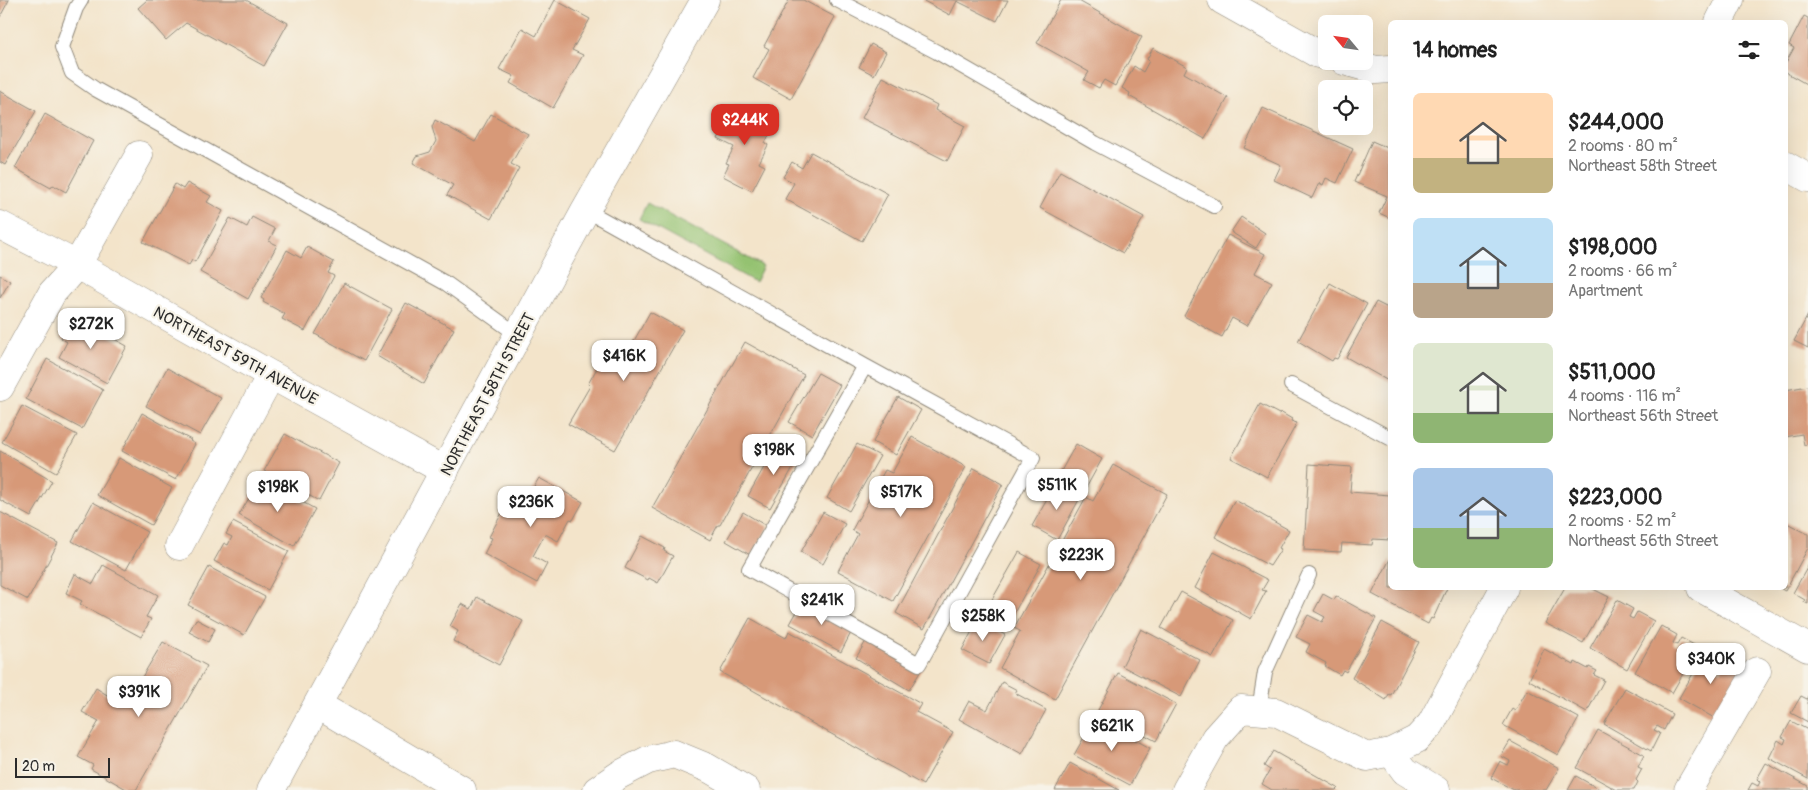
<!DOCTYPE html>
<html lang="en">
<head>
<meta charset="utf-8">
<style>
  body { margin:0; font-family:Pangolin,sans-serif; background:#f6f6f6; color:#222; height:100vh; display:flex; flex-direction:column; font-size:19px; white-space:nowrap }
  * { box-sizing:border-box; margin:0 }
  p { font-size:16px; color:#767676 }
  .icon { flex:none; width:28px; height:28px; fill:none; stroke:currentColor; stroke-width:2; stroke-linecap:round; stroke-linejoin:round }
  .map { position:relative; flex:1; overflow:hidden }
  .details { position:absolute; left:1388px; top:20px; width:400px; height:570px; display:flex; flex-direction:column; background:#fff; border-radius:8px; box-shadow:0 5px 20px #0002 }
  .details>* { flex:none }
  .needle { width:32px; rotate:299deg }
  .buttons { position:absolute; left:1318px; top:15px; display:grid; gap:10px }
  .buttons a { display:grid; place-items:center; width:55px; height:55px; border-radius:8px; background:#fff; box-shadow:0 5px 20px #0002; font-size:25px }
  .scale { position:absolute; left:15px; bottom:12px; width:95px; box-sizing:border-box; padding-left:5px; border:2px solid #2b2b2b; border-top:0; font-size:14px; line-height:18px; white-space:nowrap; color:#2b2b2b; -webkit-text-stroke:4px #f7f3e8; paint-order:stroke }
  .price { position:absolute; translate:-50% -42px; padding:0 11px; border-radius:10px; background:#fff; color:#222; font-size:16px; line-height:32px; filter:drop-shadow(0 1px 2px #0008) }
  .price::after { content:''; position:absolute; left:50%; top:30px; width:15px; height:11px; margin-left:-8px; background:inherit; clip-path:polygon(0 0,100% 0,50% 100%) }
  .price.selected { background:#d93025; color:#fff }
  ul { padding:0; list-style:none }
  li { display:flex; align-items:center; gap:15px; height:125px; padding:0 25px }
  li span { display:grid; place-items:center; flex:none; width:140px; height:100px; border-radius:8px; color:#555 }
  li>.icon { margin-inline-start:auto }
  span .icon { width:60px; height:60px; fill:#fffc; stroke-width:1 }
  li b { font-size:21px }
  h2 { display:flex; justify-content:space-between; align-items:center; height:60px; padding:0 25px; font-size:21px }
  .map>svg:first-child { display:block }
  .green { fill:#94c271; stroke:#60764e }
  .building { fill:#d79978 }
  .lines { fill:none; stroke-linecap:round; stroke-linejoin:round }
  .lane-casing { stroke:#8f887a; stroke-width:16 }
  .street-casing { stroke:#8f887a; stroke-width:29 }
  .secondary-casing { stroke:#8f887a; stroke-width:29 }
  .lane { stroke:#fff; stroke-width:14 }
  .street { stroke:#fff; stroke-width:28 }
  .secondary { stroke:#fff; stroke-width:28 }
  .labels { text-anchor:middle; stroke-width:4.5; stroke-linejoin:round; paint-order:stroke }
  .street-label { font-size:16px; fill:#2b2b2b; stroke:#f7f3e8 }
</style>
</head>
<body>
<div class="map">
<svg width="1808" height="790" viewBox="0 0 1808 790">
  <rect width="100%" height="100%" fill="#f7f3e8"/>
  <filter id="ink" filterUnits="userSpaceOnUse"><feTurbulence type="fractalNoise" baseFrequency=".02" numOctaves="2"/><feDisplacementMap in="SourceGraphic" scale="10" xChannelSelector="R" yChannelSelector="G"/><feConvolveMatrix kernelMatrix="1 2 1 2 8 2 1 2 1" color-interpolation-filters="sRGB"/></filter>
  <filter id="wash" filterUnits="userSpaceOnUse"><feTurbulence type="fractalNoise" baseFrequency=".0096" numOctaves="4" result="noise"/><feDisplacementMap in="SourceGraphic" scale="20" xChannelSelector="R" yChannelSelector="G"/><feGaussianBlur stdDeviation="1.12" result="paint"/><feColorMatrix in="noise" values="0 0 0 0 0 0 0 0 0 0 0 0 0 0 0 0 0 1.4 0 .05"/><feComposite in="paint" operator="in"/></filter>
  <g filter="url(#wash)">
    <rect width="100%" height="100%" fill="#f3e4ca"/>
    <path class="green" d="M647 203 763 266 755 282 639 219Z"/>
    <g id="blocks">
      <g class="building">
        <path d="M0 0H9L0 17Z"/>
        <path d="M147 0H246L288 23 264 66 186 23 166 40 138 8Z"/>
        <path d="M555 0 590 19 572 50 583 55 553 108 510 83 514 76 499 69 522 28 536 36Z"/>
        <path d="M789 0H803L835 17 791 99 753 78 769 49 764 46Z"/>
        <path d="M922 0H1008L997 21 957 1 950 15Z"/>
        <path d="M1061 0H1077L1142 37 1115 86 1104 80 1099 88 1084 80 1089 72 1037 43Z"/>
        <path d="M1804 16 1808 18V85L1785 72V64L1794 48 1789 45Z"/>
        <path d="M871 44 886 52 874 75 859 67Z"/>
        <path d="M1153 48 1187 67 1184 73 1228 98 1205 139 1129 96 1130 93 1122 88 1134 66 1143 72 1149 61 1147 59Z"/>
        <path d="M883 77 937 105 935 110 965 126 947 161 862 118Z"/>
        <path d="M0 91 36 111 5 165 0 162Z"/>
        <path d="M736 105 774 125 765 143 768 145 759 163 765 166 752 191 723 176 729 164 726 163 734 147 718 139 724 127 720 125 726 114 730 116Z"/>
        <path d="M1263 108 1353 149 1337 183 1326 178 1323 185 1319 183 1312 198 1274 180 1281 165 1244 148Z"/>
        <path d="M45 114 93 141 66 192 53 185 51 188 15 168Z"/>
        <path d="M491 114 528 134 511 164 519 168 491 219 447 195 453 185 413 163 417 156 430 152 436 141 432 127 435 120 475 142Z"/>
        <path d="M1372 141 1390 149V218L1379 213 1387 196 1354 182Z"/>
        <path d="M811 152 888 194 862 241 785 199 794 183 783 177 792 162 802 168Z"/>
        <path d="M1060 171 1144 217 1123 253 1040 208Z"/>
        <path d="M187 183 211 196 207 202 223 211 195 262 192 260 189 265 143 242 175 184 183 189Z"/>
        <path d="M252 217 275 229 269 241 277 245 248 299 200 272 230 218 247 227Z"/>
        <path d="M1241 217 1265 233 1256 248 1231 232Z"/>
        <path d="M1228 235 1265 254 1255 273 1272 282 1247 326 1232 318 1222 337 1184 316Z"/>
        <path d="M307 247 334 262 328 273 334 276 305 331 282 319 285 314 263 302 264 300 261 298 287 250 301 258Z"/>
        <path d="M0 275 10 281 0 298Z"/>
        <path d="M344 283 392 309 364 361 315 334Z"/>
        <path d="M1330 283 1367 304 1337 359 1334 358 1332 361 1298 341Z"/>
        <path d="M1376 302 1390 309V382L1346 357Z"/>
        <path d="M406 303 454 329 424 384 377 356Z"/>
        <path d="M650 312 683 330 615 450 568 424 590 386 588 384 600 363 595 360 604 345 625 357Z"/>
        <path d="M1808 315V348L1794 341Z"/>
        <path d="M73 316 127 346 107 383 59 357 67 342 61 338Z"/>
        <path d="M745 342 804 375 720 525H718L710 540 652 508Z"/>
        <path d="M47 359 103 390 82 429 26 399Z"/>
        <path d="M167 368 221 398 200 435 146 406Z"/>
        <path d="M818 373 840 385 812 435 789 422Z"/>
        <path d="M1808 386V444L1804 445 1802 434 1785 437V390Z"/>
        <path d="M898 397 921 410 896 455 873 442Z"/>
        <path d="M1260 404 1279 414 1280 412 1292 419 1291 421 1297 423 1267 477 1231 458Z"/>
        <path d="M22 406 77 435 56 473 2 442Z"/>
        <path d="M142 413 191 440 190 441 195 444 176 480 122 451Z"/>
        <path d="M285 434 339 463 319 501 264 471Z"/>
        <path d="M912 437 966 467 893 601 838 571 858 534 852 530 885 470 892 473Z"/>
        <path d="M777 444 799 457 770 508 748 496Z"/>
        <path d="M857 444 880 456 849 511 827 498Z"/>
        <path d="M1076 444 1102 459 1086 488 1060 473Z"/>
        <path d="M0 451 52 481 31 517 0 500Z"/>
        <path d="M119 458 172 488 151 525 97 495Z"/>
        <path d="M1309 464 1352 467 1350 492 1390 495V540L1373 539 1372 545 1342 543 1341 552 1304 550Z"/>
        <path d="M1113 465 1167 494 1055 699 1000 668 1020 631 1014 628 1086 497 1093 501Z"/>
        <path d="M974 468 1003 484 924 629 896 613Z"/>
        <path d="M539 478 583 502 573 520 570 519 558 541 545 534 533 556 547 564 537 583 484 554 492 538 489 537 504 509 509 512 519 494 527 498Z"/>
        <path d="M266 482 315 509 294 546 239 515 252 493 258 497Z"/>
        <path d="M1057 482 1081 496 1057 540 1032 526Z"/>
        <path d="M1235 500 1289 530 1279 548 1281 549 1270 566 1215 537Z"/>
        <path d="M93 502 147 532 126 570 72 541Z"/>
        <path d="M0 512 58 543 28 600 0 585Z"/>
        <path d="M743 512 768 527 752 556 726 541Z"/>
        <path d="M823 512 845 524 823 564 801 552Z"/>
        <path d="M233 522 289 551 268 590 214 561 224 543 228 545 232 537 226 534Z"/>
        <path d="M1785 522 1808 534V548L1785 591 1779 588H1785Z"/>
        <path d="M642 536 665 548 664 551 673 556 658 583 649 578 648 580 625 568Z"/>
        <path d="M1019 552 1041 564 1008 624 985 612Z"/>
        <path d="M1214 552 1268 580 1262 590 1266 591 1251 619 1195 588Z"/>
        <path d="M1390 559V588H1447L1433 619 1431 618 1428 624 1372 594Z"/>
        <path d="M103 565 158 595 146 617 151 619 141 637 80 604 82 601 66 593 75 574 93 584Z"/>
        <path d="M1808 566V604L1804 602 1805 600 1793 593Z"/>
        <path d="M209 567 265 597 244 635 188 605Z"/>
        <path d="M1565 588H1591L1609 597 1583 643 1545 623Z"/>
        <path d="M1181 592 1233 620 1213 657 1161 628Z"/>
        <path d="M1323 594 1334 600 1336 596 1376 618 1346 672 1343 670 1340 675 1325 666 1326 663 1306 652 1310 644 1296 637 1308 615 1322 622 1325 617 1314 611Z"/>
        <path d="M477 597 523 621 499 665 453 641 458 631 450 626 462 604 471 609Z"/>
        <path d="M1617 600 1633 609 1629 617 1633 619 1637 612 1654 621 1627 669 1590 648Z"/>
        <path d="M803 601 853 629 841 652 790 624Z"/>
        <path d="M750 618 786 638 789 631 921 704 916 712 953 732 923 785 720 672Z"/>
        <path d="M196 619 215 629 208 642 189 632Z"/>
        <path d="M978 620 1005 635 989 664 962 650Z"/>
        <path d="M1382 622 1419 642 1391 695 1389 694 1386 700 1352 678Z"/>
        <path d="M1661 626 1677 635 1673 643 1677 645 1681 638 1698 647 1672 693 1635 672Z"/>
        <path d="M1141 629 1200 660 1181 697 1122 666Z"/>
        <path d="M869 636 922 669 909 690 856 658Z"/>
        <path d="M163 642 207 666 136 790H128L91 769 93 765 78 757 99 721 82 712 96 688 112 698 119 684 133 692Z"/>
        <path d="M1544 649 1574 665 1575 662 1588 669 1589 667 1597 671 1594 675 1604 680 1587 712 1529 680Z"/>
        <path d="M1706 651 1723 660 1718 669 1721 671 1726 662 1743 671 1716 719 1679 698Z"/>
        <path d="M1118 673 1176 704 1156 741 1098 710Z"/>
        <path d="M1002 682 1017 690 1015 693 1046 710 1022 754 959 719 969 701 987 710Z"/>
        <path d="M1625 688 1672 714 1664 730 1657 726 1654 730 1660 733 1651 751 1604 724Z"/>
        <path d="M1527 690 1579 718 1558 755 1503 725 1512 709 1515 711Z"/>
        <path d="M1801 696 1807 699 1808 696V722L1791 713Z"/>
        <path d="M1095 718 1150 748 1130 785 1074 755Z"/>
        <path d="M1791 721 1808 730V779L1769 758 1778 740 1784 744 1786 739 1782 737Z"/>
        <path d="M1598 730 1644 755 1638 767 1642 769 1636 780 1638 782 1634 790H1617L1577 768Z"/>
        <path d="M1510 741 1559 768 1546 790H1514L1491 778 1500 761 1508 765 1510 761 1501 756Z"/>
        <path d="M1273 751 1338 788 1336 790H1272L1262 784 1270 770 1264 766Z"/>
        <path d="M1070 763 1119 790H1055Z"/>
        <path d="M1766 763 1808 786V790H1748L1752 783 1758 786 1760 782 1757 779Z"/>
        <path d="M1576 776 1601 790H1568Z"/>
      </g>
    </g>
  </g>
  <g filter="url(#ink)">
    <use href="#blocks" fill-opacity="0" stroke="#8f887a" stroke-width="1"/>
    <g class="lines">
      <g class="lane-casing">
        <g id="lane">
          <path d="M81 0 76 8 62 47 72 73 95 89 447 284 518 335"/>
          <path d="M837 0 937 52 1095 143 1214 206"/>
          <path d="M586 210 865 366 1033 458 919 664 749 569 865 366"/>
          <path d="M1291 385 1390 438"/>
          <path d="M1259 710 1265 672 1309 575"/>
        </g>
      </g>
      <g class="street-casing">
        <g id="street">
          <path d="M1222 0 1318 54 1326 56"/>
          <path d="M1719 22 1730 0"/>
          <path d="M1344 61 1376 70 1390 69"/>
          <path d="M1785 165 1808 178"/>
          <path d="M0 225 77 265 271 375 445 471"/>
          <path d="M0 387 52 293 77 265 139 155"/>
          <path d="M179 546 271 375"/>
          <path d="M1701 588 1808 648"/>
          <path d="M318 705 462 790"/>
          <path d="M1391 752 1405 771 1436 790"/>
          <path d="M597 790 619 775 648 760 674 754 708 768 746 790"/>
          <path d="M1186 790 1215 738 1241 709 1276 712 1367 757 1391 752 1417 739 1431 724 1504 588"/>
          <path d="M1688 790 1757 671"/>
        </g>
      </g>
      <g class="secondary-casing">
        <path id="secondary" d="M271 790 584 213 705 0"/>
      </g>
      <use href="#lane" class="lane"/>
      <use href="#street" class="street"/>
      <use href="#secondary" class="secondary"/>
    </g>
  </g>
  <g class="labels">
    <g class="street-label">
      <text transform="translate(236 355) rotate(29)" y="6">NORTHEAST 59TH AVENUE</text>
      <text transform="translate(487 394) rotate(-62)" y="6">NORTHEAST 58TH STREET</text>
    </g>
  </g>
</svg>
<div class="buttons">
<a><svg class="needle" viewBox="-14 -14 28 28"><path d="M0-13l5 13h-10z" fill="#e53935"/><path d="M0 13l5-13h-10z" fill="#767676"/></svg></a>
<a><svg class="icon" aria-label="locate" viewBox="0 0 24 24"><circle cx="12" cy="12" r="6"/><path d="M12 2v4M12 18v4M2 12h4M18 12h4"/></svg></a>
</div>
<div class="scale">20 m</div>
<b class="price selected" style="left:745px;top:146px">$244K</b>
<b class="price" style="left:91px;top:350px">$272K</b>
<b class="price" style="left:624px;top:382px">$416K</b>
<b class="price" style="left:774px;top:476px">$198K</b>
<b class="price" style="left:1057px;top:511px">$511K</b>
<b class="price" style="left:278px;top:513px">$198K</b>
<b class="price" style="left:901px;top:518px">$517K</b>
<b class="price" style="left:531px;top:528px">$236K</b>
<b class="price" style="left:1081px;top:581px">$223K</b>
<b class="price" style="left:822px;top:626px">$241K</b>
<b class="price" style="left:983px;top:642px">$258K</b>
<b class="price" style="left:1711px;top:685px">$340K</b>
<b class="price" style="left:139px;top:718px">$391K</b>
<b class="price" style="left:1112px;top:752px">$621K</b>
<section class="details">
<h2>14 homes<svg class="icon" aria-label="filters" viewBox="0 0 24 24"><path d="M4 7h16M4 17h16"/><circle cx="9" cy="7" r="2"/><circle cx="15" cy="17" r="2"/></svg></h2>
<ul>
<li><span style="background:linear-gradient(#ffd9b3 65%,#c2b280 0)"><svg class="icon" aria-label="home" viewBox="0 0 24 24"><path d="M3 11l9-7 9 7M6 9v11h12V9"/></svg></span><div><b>$244,000</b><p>2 rooms · 80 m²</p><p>Northeast 58th Street</p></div></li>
<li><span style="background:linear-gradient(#bfe0f5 65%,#b9a48a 0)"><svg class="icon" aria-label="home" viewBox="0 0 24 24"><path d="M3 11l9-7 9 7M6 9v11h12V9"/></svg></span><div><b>$198,000</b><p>2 rooms · 66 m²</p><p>Apartment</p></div></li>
<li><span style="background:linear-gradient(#dfe7d0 70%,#8fb573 0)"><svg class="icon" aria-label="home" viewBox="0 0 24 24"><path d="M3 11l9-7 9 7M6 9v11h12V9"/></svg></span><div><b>$511,000</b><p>4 rooms · 116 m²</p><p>Northeast 56th Street</p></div></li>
<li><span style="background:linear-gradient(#a9c7e8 60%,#8fb573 0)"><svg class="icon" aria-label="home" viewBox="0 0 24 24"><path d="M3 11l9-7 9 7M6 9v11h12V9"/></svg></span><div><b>$223,000</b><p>2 rooms · 52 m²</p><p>Northeast 56th Street</p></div></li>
</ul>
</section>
</div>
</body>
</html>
